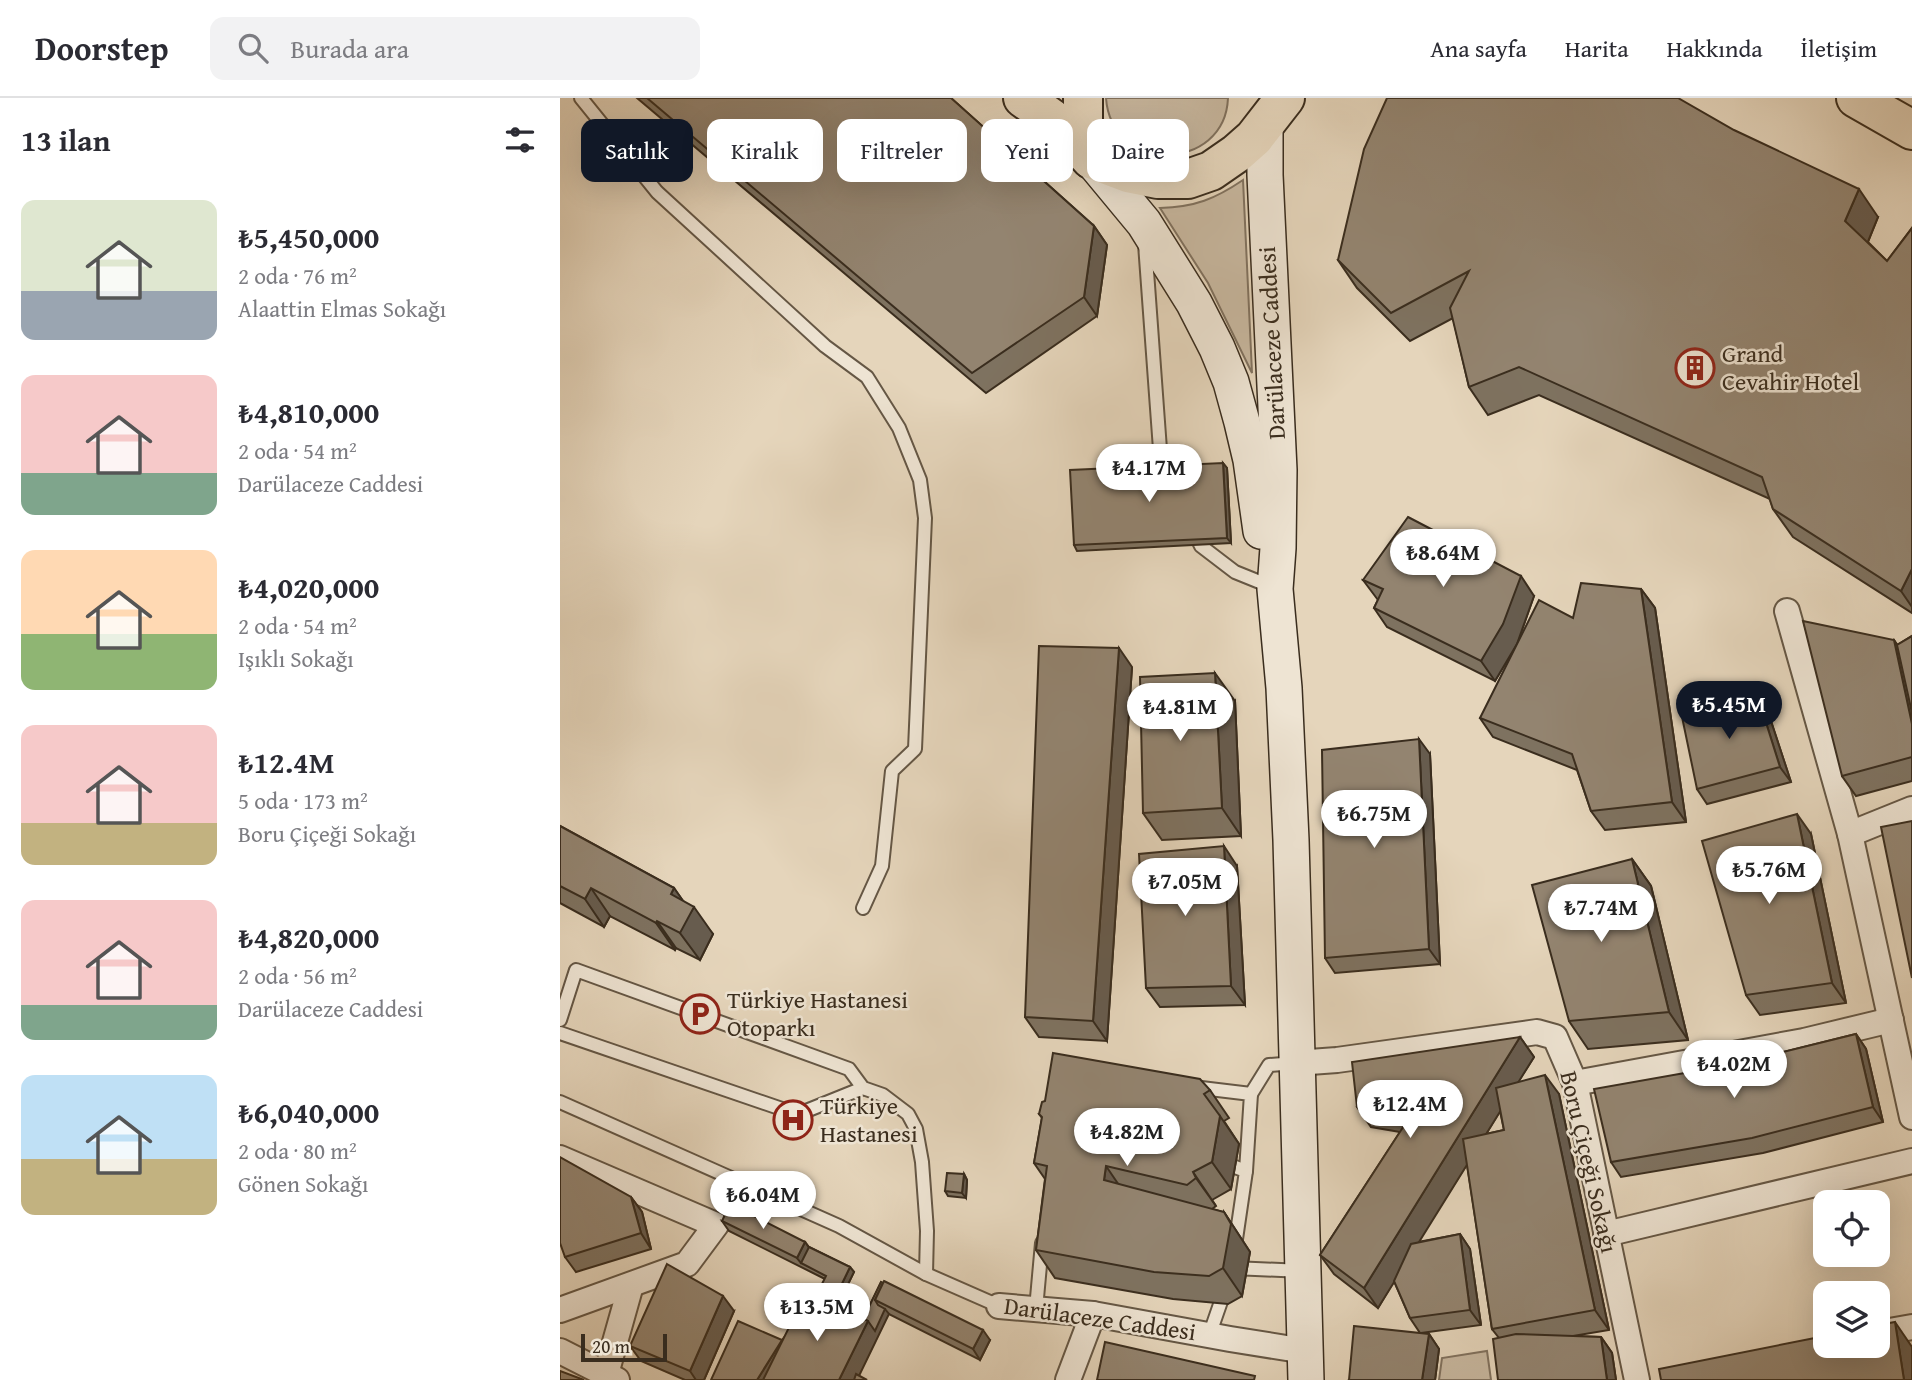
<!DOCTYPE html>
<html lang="tr">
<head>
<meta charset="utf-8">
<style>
  body { margin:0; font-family:"Gentium Book Plus",serif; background:#f2f2f3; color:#2b2b33; height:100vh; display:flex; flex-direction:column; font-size:26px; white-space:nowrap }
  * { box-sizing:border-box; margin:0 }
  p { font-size:23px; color:#7c7c81 }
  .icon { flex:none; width:38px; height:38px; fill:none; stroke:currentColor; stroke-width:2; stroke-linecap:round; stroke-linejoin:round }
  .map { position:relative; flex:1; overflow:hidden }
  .drawer { display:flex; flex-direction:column; background:#fff; width:560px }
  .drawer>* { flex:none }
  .guide { position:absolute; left:21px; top:21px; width:665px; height:63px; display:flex; gap:14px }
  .fabs { position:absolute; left:1253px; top:1092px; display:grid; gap:14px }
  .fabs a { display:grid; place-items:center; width:77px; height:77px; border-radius:14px; background:#fff; box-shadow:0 7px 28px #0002; font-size:35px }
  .scale { position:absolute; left:21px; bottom:18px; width:86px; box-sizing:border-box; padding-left:7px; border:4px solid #3a2d1e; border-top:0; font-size:19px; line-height:24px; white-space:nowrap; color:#3a2d1e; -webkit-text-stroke:5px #eee4d3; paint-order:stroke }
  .price { position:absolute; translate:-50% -60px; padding:0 16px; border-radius:24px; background:#fff; color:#222; font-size:23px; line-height:46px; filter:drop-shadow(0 2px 4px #0008) }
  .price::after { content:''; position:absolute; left:50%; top:42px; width:21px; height:16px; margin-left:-10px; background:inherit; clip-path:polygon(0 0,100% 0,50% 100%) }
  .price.selected { background:#111827; color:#fff }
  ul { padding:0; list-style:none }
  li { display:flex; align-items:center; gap:21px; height:175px; padding:0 21px }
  li span { display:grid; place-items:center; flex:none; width:196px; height:140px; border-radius:14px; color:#555 }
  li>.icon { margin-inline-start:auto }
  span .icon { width:84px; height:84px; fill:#fffc; stroke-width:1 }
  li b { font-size:30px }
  h2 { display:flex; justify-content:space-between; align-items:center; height:84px; padding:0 21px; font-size:30px }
  .pill { padding:0 24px; border-radius:14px; background:#fff; box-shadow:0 7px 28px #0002; font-size:24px; line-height:63px }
  .pill.selected { background:#111827; color:#fff }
  header { display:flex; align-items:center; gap:42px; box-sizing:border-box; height:98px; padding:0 35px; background:#fff; border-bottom:2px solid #e1e1e2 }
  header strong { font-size:33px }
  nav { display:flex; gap:38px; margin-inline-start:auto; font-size:24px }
  .search { width:490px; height:63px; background:#f2f2f3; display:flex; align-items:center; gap:18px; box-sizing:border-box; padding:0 24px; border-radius:14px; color:#7c7c81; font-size:26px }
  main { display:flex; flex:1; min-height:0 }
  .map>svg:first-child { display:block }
  .green { fill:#c8b8a0; stroke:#81725f; stroke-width:2 }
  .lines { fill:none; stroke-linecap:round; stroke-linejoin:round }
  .lane-casing { stroke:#655745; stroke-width:16 }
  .street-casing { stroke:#655745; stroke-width:28 }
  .secondary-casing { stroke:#3a2d1e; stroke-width:38 }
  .primary-casing { stroke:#3a2d1e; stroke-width:42 }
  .lane { stroke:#eee4d3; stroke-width:12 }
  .street { stroke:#eee4d3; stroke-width:24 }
  .secondary { stroke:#eee4d3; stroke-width:35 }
  .primary { stroke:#e5d5bb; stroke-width:38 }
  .wall { fill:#7e7260; stroke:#3a2d1e; stroke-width:2; fill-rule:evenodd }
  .shaded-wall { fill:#675c4e; stroke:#3a2d1e; stroke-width:2 }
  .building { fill:#938470; stroke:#3a2d1e; stroke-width:2 }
  .labels { text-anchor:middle; stroke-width:5; stroke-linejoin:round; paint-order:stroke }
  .street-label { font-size:24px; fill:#3a2d1e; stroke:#eee4d3 }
  .poi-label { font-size:24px; fill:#3a2d1e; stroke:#eee4d3; text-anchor:start }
</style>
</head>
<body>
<header>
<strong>Doorstep</strong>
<div class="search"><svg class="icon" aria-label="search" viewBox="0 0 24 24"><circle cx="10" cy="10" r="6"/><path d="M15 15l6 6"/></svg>Burada ara</div>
<nav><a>Ana sayfa</a><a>Harita</a><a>Hakkında</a><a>İletişim</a></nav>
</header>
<main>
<section class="drawer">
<h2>13 ilan<svg class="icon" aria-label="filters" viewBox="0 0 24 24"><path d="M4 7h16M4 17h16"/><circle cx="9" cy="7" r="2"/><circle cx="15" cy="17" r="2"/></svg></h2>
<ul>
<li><span style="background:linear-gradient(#dfe7d0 65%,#9aa5b1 0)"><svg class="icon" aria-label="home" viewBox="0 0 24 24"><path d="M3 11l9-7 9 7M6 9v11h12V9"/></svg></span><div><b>₺5,450,000</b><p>2 oda · 76 m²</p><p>Alaattin Elmas Sokağı</p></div></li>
<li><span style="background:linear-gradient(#f6c9c9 70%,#7fa58c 0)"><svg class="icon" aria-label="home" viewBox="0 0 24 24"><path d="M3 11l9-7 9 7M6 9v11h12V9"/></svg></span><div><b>₺4,810,000</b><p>2 oda · 54 m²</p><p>Darülaceze Caddesi</p></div></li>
<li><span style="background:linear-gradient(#ffd9b3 60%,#8fb573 0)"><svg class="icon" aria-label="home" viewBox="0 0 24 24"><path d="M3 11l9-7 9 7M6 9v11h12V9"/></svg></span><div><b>₺4,020,000</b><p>2 oda · 54 m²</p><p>Işıklı Sokağı</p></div></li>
<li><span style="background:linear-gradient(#f6c9c9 70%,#c2b280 0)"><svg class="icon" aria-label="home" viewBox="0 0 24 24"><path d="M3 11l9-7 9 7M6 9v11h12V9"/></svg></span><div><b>₺12.4M</b><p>5 oda · 173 m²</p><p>Boru Çiçeği Sokağı</p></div></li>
<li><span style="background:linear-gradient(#f6c9c9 75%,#7fa58c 0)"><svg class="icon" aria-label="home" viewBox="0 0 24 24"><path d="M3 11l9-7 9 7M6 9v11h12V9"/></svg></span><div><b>₺4,820,000</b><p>2 oda · 56 m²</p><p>Darülaceze Caddesi</p></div></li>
<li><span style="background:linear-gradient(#bfe0f5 60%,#c2b280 0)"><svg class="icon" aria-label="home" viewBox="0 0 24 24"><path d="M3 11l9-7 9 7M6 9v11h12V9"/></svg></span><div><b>₺6,040,000</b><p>2 oda · 80 m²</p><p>Gönen Sokağı</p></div></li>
</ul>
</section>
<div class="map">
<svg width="1352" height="1282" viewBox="0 0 1352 1282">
  <rect width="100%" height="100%" fill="#e5d5bb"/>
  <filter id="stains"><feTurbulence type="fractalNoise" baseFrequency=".00286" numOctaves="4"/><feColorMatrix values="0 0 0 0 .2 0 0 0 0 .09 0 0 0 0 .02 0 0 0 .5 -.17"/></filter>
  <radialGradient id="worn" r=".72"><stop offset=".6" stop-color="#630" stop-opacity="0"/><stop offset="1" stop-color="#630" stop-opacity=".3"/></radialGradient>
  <g class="green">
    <path d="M546 0H668C665 75 551 75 546 0Z"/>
    <path d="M683 82 692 275 648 185 600 110C635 109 655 101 683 82Z"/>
    <path d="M927 1253 931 1282H879L882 1260Z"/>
  </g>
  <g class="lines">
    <g class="lane-casing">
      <g id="lane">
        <path d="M21 0 97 94 265 248 307 279 339 330 360 382 365 420 355 651 332 673 322 768 303 810"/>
        <path d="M585 146 601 365 608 381"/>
        <path d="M633 432 641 448 675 474 712 489"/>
        <path d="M0 922 16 872 289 971 303 990 323 997 348 1016 356 1031 362 1064 367 1133 366 1176"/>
        <path d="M0 935 222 1011 241 1015 303 990"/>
        <path d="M633 989 691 996 686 1073"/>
        <path d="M691 996 709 967 736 965"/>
        <path d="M0 1004 279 1128 366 1176 439 1208"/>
        <path d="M675 1148 686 1073 675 1069"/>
        <path d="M673 1170 743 1173"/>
        <path d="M476 1211 482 1145"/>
        <path d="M649 1238 666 1189"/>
      </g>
    </g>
    <g class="street-casing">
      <g id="street">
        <path d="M1227 513 1290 736 1352 1019"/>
        <path d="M1290 736 1352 711"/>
        <path d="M736 965 777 962 977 934 995 939 1015 985 1077 1282"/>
        <path d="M1015 985 1244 943 1331 922"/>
        <path d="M0 1060 156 1127 127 1166 0 1212"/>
        <path d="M1046 1136 1352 1063"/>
        <path d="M439 1208 533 1216 670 1241 745 1253"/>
        <path d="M1318 1235 1352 1229"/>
        <path d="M0 1253 57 1282"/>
        <path d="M46 1276 71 1187"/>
        <path d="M508 1282 533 1216"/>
      </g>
    </g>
    <g class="secondary-casing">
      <g id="secondary">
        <path d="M705 27V77L719 372 718 450 715 491 724 590 731 742 746 1282"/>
        <path d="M531 61 584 125 634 205 657 250 671 284 682 324 691 362 701 433"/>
      </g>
    </g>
    <g class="primary-casing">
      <g id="primary">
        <path d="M463 0 491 20 531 61 568 75 598 81H628L651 73 677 55 694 40 725 0"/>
        <path d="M523 0V23L531 61"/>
        <path d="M1296 0 1352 32"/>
      </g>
    </g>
    <use href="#lane" class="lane"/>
    <use href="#street" class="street"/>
    <use href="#secondary" class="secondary"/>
    <use href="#primary" class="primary"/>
  </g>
  <g class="wall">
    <path d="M77 0H391L534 128 547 147 537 218 426 295Z"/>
    <path d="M1318 119 1308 144 1327 163 1352 130V515L1233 439 1213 411 1210 401 979 297 928 317 909 289 893 220 850 243 797 190 778 162Z"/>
    <path d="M663 365 667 370 671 445 517 453 514 447Z"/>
    <path d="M803 482 974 498 957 546 935 583 827 529 814 510 818 502Z"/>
    <path d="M1081 491 1095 510 1126 724 1045 732 1031 713 1017 672 933 639 920 620 1013 520Z"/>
    <path d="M1352 538V683L1296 698 1282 678 1334 542 1337 547Z"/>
    <path d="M572 569 547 943 479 939 465 919Z"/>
    <path d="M675 603 681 738 602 742 583 715Z"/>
    <path d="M1207 611 1231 684 1147 706 1137 691Z"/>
    <path d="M870 656 880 866 775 875 765 860Z"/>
    <path d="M0 728 114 790 123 803 153 836 140 862 116 850 115 852 50 818 44 829 0 805Z"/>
    <path d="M1251 736 1286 905 1200 917 1186 897Z"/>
    <path d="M1072 761 1091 788 1128 942 1028 951 1009 923Z"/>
    <path d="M677 768 685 907 600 909 586 890Z"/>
    <path d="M1296 936 1306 951 1323 1024 1203 1055 1061 1079 1051 1064 1170 967Z"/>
    <path d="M960 939 974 959 958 984 999 996 1049 1232 1013 1238 1041 1239 1052 1255 1056 1282H938L939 1240 932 1231 907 1066 858 1144 900 1136 910 1151 921 1227 861 1235 869 1236 879 1251 875 1282H789L860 1235 850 1220 834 1183 818 1210 774 1176 760 1157 840 1034 811 1029 797 1009ZM940 1013 944 1032 926 1036Z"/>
    <path d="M650 992 669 1020 664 1023 679 1046 671 1091 652 1102 656 1108 652 1111 664 1114 690 1154 682 1198 668 1206 613 1201 495 1180 476 1152 485 1081 474 1065 482 1020 479 1016Z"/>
    <path d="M404 1076 407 1082 406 1100 388 1098 385 1093Z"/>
    <path d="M71 1099 82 1114 91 1151 16 1174 5 1159Z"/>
    <path d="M162 1123 245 1144 249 1149 290 1169 294 1174 281 1200 307 1213 321 1184 430 1242 420 1262 329 1216 222 1242 256 1198 265 1181 169 1133Z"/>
    <path d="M174 1213 144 1282H125L81 1263 70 1248Z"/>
  </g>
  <g class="shaded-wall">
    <path d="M1299 91 1318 119 1305 151 1285 123Z"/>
    <path d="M534 128 547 147 537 218 524 199Z"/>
    <path d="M663 365 667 370 671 445 667 440Z"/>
    <path d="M1352 471V509L1341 493Z"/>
    <path d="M961 478 974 498 957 546 935 583 921 563Z"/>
    <path d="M1081 491 1095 510 1126 724 1112 704Z"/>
    <path d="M1334 542 1348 562 1352 581V626Z"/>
    <path d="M559 550 572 569 547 943 533 923Z"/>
    <path d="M655 575 675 603 681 738 662 710Z"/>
    <path d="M1197 596 1207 611 1231 684 1220 669Z"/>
    <path d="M859 641 870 656 880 866 869 851Z"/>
    <path d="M1237 716 1251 736 1286 905 1272 885Z"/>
    <path d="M664 748 677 768 685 907 671 888Z"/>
    <path d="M1072 761 1091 788 1128 942 1109 914Z"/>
    <path d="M31 790 50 818 44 829 25 801Z"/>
    <path d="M114 790 131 814 134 809 153 836 140 862 120 835 111 796Z"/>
    <path d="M97 823 116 850 115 852 96 825Z"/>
    <path d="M1296 936 1306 951 1323 1024 1313 1009Z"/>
    <path d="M960 939 974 959 818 1210 804 1190Z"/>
    <path d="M985 977 999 996 1049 1232 1035 1212Z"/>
    <path d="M660 1018 679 1046 671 1091 652 1064Z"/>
    <path d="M546 1068 565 1096 544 1082Z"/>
    <path d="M633 1074 652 1102 656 1108 636 1080Z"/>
    <path d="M404 1076 407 1082 406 1100 402 1095Z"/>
    <path d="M71 1099 82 1114 91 1151 81 1135Z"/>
    <path d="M664 1114 690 1154 682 1198 663 1170Z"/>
    <path d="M900 1136 910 1151 921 1227 910 1212Z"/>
    <path d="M245 1144 252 1154 241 1165 237 1160Z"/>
    <path d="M290 1169 294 1174 280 1203 276 1198Z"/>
    <path d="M163 1198 174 1213 144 1282H136L130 1273Z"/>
    <path d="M325 1211 329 1216 297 1282H279L308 1223Z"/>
    <path d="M1335 1224 1352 1249V1282H1344Z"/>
    <path d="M423 1232 430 1242 420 1262 413 1251Z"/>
    <path d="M869 1236 879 1251 875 1282H862Z"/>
    <path d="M1041 1239 1052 1255 1056 1282H1047Z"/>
    <path d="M222 1242 210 1282H197Z"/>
  </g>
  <g class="building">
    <path d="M87 0H391L534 128 524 199 412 275Z"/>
    <path d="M827 0H1118L1174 32 1299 91 1285 123 1327 163 1352 130V471L1341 493 1213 411 1202 379 959 269 909 289 890 210 909 173 831 215 778 162 804 51Z"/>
    <path d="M663 365 667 440 514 447 510 372Z"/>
    <path d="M848 419 961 478 943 526 921 563 814 510 823 491 803 482Z"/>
    <path d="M1021 485 1081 491 1112 704 1031 713 1012 656 920 620 979 502 1013 520Z"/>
    <path d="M1243 523 1334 542 1352 626V659L1282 678Z"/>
    <path d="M1352 538V615L1337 547Z"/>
    <path d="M479 548 559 550 533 923 465 919Z"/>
    <path d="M655 575 662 710 583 715 580 579Z"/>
    <path d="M1197 596 1220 669 1137 691 1121 614Z"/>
    <path d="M859 641 869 851 765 860 762 652Z"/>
    <path d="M1237 716 1272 885 1186 897 1142 743Z"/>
    <path d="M1352 723V880L1321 729Z"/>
    <path d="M0 728 114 790 111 796 134 809 120 835 97 823 96 825 31 790 25 801 0 788Z"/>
    <path d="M664 748 671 888 586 890 579 756Z"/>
    <path d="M1072 761 1109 914 1009 923 972 787Z"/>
    <path d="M1296 936 1313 1009 1192 1040 1051 1064 1034 991 1170 967Z"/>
    <path d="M960 939 804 1190 760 1157 849 1020 797 1009 792 964Z"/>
    <path d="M493 955 640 981 650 992 644 996 660 1018 652 1064 633 1074 636 1080 627 1087 546 1068 544 1082 664 1114 671 1126 663 1170 649 1178 594 1174 476 1152 487 1068 474 1065 482 1019 479 1016 482 1004 485 1003Z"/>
    <path d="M985 977 1035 1212 932 1231 903 1041 944 1032 936 990Z"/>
    <path d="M0 1059 71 1099 81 1135 5 1159 0 1145Z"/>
    <path d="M387 1075 404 1076 402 1095 385 1093Z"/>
    <path d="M170 1106 245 1144 237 1160 162 1123Z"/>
    <path d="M900 1136 910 1212 850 1220 834 1183 851 1146Z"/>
    <path d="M249 1149 290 1169 276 1198 307 1213 321 1184 323 1185 315 1202 318 1207 325 1211 315 1233 308 1223 256 1198 266 1178 241 1165Z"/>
    <path d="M107 1166 163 1198 130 1273 70 1248Z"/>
    <path d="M324 1183 423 1232 413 1251 315 1202Z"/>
    <path d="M247 1193 308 1223 279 1282H203Z"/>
    <path d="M178 1223 222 1242 197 1282H151Z"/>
    <path d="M1335 1224 1344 1282H1101L1099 1271 1265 1238V1248H1318V1227Z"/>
    <path d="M794 1228 869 1236 862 1282H789Z"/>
    <path d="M956 1236 1041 1239 1047 1282H938L933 1241Z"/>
    <path d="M545 1244 695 1278 694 1282H537Z"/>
    <path d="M0 1273 24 1282H0Z"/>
    <path d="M296 1276 307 1282H294Z"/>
  </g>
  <defs>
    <g id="building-ring" transform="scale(2.0125)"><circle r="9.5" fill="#eee4d3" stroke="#8f2418" stroke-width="1.5"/><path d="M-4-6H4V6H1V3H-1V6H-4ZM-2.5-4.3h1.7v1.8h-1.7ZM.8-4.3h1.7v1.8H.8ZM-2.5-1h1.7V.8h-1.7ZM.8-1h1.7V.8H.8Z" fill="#8f2418"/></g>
    <g id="parking-ring" transform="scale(2.0125)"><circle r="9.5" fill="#eee4d3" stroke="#8f2418" stroke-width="1.5"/><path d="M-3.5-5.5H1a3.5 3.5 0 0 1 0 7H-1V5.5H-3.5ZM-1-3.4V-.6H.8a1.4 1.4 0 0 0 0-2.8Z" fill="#8f2418"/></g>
    <g id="hospital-ring" transform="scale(2.0125)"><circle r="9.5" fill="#eee4d3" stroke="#8f2418" stroke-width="1.5"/><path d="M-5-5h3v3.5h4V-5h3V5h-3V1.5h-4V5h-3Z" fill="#8f2418"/></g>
  </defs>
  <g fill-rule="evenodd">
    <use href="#building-ring" x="1135" y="270"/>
    <use href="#parking-ring" x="140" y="916"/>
    <use href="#hospital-ring" x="233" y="1022"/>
  </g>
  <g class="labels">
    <g class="street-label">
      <text transform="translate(712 245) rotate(-93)" y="8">Darülaceze Caddesi</text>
      <text transform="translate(1029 1064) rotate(77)" y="8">Boru Çiçeği Sokağı</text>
      <text transform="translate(540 1221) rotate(8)" y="8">Darülaceze Caddesi</text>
    </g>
    <g class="poi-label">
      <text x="1162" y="264">Grand<tspan x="1162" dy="28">Cevahir Hotel</tspan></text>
      <text x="167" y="910">Türkiye Hastanesi<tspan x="167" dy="28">Otoparkı</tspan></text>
      <text x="260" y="1016">Türkiye<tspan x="260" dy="28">Hastanesi</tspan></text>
    </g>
  </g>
  <rect width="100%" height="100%" filter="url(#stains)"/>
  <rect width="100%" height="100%" fill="url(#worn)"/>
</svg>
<div class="fabs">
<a><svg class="icon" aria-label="locate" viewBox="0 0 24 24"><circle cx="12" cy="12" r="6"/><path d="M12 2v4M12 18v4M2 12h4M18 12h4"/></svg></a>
<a><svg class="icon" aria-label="layers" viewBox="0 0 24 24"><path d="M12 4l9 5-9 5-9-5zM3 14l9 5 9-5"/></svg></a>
</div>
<div class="scale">20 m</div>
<b class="price" style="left:589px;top:406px">₺4.17M</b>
<b class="price" style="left:883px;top:491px">₺8.64M</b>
<b class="price selected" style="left:1169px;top:643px">₺5.45M</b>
<b class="price" style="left:620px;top:645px">₺4.81M</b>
<b class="price" style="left:814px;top:752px">₺6.75M</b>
<b class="price" style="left:1209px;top:808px">₺5.76M</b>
<b class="price" style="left:625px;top:820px">₺7.05M</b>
<b class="price" style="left:1041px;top:846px">₺7.74M</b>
<b class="price" style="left:1174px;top:1002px">₺4.02M</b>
<b class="price" style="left:850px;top:1042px">₺12.4M</b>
<b class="price" style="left:567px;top:1070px">₺4.82M</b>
<b class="price" style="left:203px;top:1133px">₺6.04M</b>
<b class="price" style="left:257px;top:1245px">₺13.5M</b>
<div class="guide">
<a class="pill selected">Satılık</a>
<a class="pill">Kiralık</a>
<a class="pill">Filtreler</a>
<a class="pill">Yeni</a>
<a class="pill">Daire</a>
</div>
</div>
</main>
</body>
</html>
